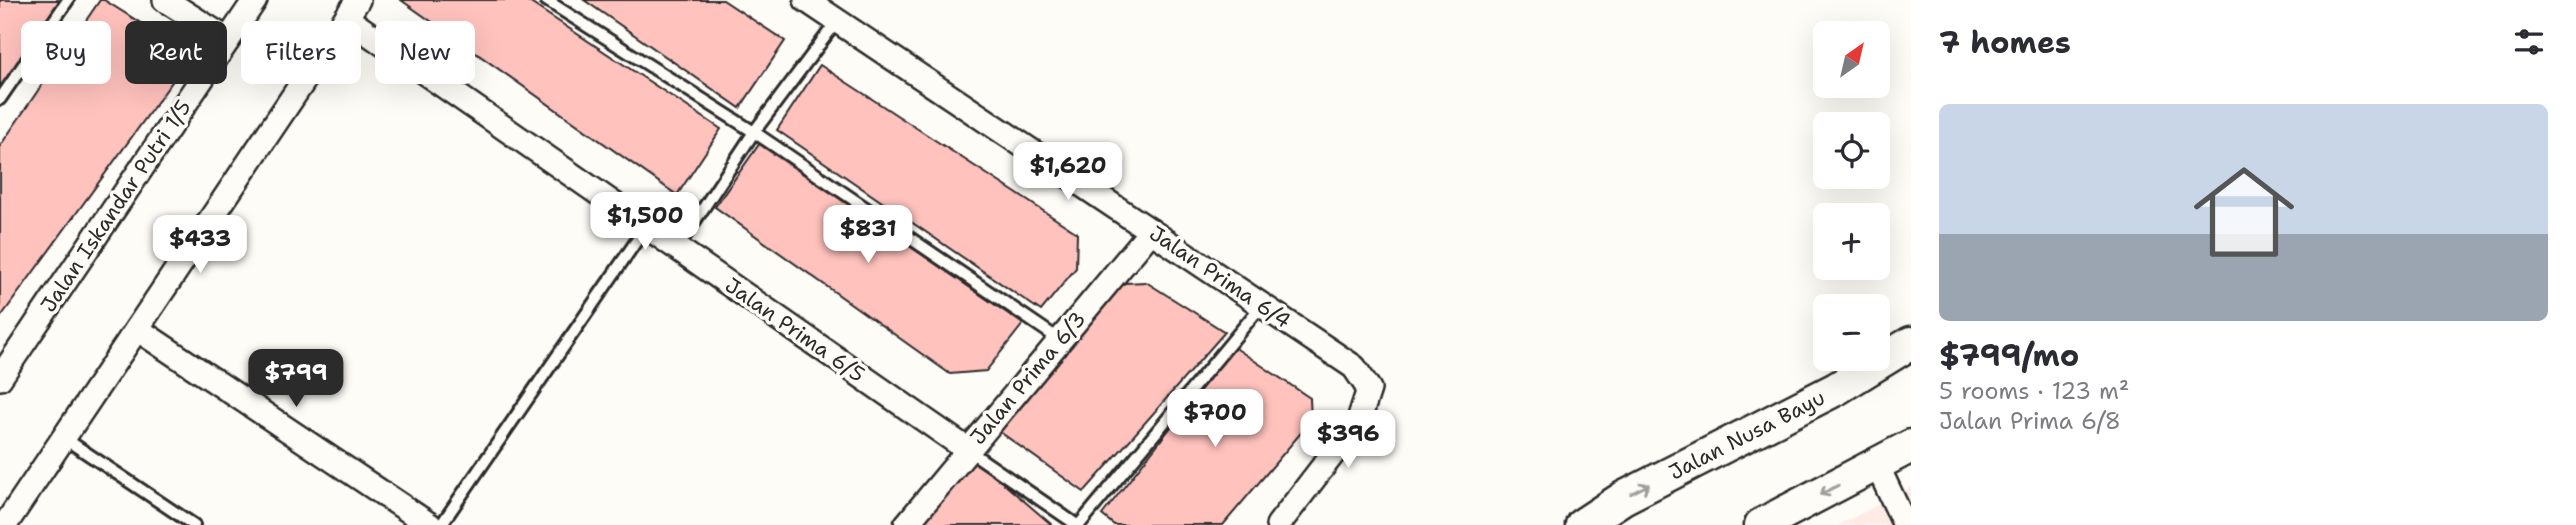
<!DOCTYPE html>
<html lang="en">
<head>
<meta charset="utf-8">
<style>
  body { margin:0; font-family:"Shantell Sans",sans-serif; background:#f7f7f7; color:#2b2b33; height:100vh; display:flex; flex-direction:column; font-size:26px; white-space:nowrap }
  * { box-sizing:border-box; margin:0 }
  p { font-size:23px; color:#7c7c81 }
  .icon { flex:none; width:38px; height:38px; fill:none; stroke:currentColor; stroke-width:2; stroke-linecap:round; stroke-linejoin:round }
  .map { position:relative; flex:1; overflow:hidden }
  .side { display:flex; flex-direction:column; background:#fff; width:665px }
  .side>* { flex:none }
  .guide { position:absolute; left:21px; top:21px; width:665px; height:63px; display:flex; gap:14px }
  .needle { width:46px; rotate:34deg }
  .controls { position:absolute; left:1813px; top:21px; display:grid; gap:14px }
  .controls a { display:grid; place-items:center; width:77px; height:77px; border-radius:10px; background:#fff; box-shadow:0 7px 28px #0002; font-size:35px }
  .price { position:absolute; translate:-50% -60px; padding:0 16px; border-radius:14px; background:#fff; color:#222; font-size:23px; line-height:46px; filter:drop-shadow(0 2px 4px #0008) }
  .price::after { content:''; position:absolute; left:50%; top:42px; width:21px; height:16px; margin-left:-10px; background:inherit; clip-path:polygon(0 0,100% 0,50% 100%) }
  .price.current { background:#2b2b2b; color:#fff }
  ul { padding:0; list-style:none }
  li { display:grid; align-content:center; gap:14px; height:371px; padding:0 28px }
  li+li { border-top:2px solid #e1e1e2 }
  li span { display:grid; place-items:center; height:217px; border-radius:10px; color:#555 }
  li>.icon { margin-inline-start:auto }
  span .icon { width:126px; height:126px; fill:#fffc; stroke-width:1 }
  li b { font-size:30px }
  h2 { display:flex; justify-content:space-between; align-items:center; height:84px; padding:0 28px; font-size:30px }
  .tag { padding:0 24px; border-radius:10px; background:#fff; box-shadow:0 7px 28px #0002; font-size:24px; line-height:63px }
  .tag.current { background:#2b2b2b; color:#fff }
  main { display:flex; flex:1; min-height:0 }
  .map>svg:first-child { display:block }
  .built { fill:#feebe6 }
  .building { fill:#ffc2bd; stroke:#2b2b2b; stroke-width:2 }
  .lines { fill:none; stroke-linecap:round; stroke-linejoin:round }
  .service-casing { stroke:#2b2b2b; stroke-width:16 }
  .minor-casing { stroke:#2b2b2b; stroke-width:28 }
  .secondary-casing { stroke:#2b2b2b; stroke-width:37 }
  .service { stroke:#fdfcf7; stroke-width:10 }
  .minor { stroke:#fdfcf7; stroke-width:23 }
  .secondary { stroke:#fdfcf7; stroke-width:32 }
  .oneway { stroke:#9e9e9b }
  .labels { text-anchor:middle; stroke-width:7; stroke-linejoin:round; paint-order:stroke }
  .street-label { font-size:21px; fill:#2b2b2b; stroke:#fdfcf7 }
</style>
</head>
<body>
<main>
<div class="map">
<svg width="1911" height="525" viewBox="0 0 1911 525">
  <rect width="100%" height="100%" fill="#fdfcf7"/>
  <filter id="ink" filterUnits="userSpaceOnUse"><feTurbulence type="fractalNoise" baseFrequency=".0143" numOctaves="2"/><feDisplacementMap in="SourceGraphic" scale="14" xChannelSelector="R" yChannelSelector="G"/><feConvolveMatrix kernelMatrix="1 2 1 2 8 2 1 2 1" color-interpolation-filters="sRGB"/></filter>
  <g filter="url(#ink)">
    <path class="built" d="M1911 487V525H1839Z"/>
    <g class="building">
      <path d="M0 0H66L0 97Z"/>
      <path d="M100 0H104L174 44 182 68 0 318V146Z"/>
      <path d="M401 0H526L721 129 677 195Z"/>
      <path d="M584 0H723L785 41 740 108Z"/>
      <path d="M820 65 1077 233 1076 268 1041 311 777 130Z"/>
      <path d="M760 143 1023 324 986 371 950 374 715 207Z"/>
      <path d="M1146 282 1225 332 1084 492 1000 432 1124 283Z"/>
      <path d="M1234 347 1310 398 1311 421 1223 525H1114L1102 515Z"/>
      <path d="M976 460 1051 524 1050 525H921Z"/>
    </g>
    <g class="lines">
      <g class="service-casing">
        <g id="service">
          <path d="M546 0 754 132 1060 340"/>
          <path d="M0 99 68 0"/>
          <path d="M677 248 754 132 837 21"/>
          <path d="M64 438 194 525"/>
          <path d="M968 450 1077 525"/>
          <path d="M441 525 646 227"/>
          <path d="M1079 525 1262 305"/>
        </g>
      </g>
      <g class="minor-casing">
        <g id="minor">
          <path d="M165 0 228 40"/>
          <path d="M806 0 1354 367 1369 389 1359 420 1278 525"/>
          <path d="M346 18 968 450"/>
          <path d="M137 329 430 525"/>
          <path d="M0 378 255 0"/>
          <path d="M1877 465 1905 525"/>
          <path d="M5 525 358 0"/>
          <path d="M906 525 1151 231"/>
        </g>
      </g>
      <g class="secondary-casing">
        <g id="secondary">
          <path d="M1582 525 1623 498 1836 389 1911 343"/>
          <path d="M1761 525 1911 446"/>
        </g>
      </g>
      <use href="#service" class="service"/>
      <use href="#minor" class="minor"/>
      <use href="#secondary" class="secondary"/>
    </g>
    <defs><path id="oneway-shaft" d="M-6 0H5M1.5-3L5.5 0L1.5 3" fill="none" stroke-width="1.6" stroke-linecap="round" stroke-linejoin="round" transform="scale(1.75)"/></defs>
    <g class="oneway">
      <use href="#oneway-shaft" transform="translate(1640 489) rotate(-27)"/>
      <use href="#oneway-shaft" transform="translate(1829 490) rotate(153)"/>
    </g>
  </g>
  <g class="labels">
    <g class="street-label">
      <text transform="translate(116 206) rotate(-56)" y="7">Jalan Iskandar Putri 1/5</text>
      <text transform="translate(1220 277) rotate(34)" y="7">Jalan Prima 6/4</text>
      <text transform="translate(795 330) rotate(35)" y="7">Jalan Prima 6/5</text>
      <text transform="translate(1028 378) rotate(-50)" y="7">Jalan Prima 6/3</text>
      <text transform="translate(1747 435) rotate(-27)" y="7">Jalan Nusa Bayu</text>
    </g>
  </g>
</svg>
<div class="controls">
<a><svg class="needle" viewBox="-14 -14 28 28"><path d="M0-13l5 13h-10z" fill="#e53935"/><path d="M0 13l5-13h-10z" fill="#7c7c81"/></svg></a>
<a><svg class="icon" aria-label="locate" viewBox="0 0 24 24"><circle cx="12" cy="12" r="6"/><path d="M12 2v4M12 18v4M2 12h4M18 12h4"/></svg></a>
<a>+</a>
<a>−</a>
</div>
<b class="price" style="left:1068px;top:202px">$1,620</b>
<b class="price" style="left:645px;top:252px">$1,500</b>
<b class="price" style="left:868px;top:265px">$831</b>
<b class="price" style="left:200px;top:275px">$433</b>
<b class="price current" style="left:296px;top:409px">$799</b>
<b class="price" style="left:1215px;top:449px">$700</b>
<b class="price" style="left:1348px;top:470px">$396</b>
<div class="guide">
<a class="tag">Buy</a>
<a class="tag current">Rent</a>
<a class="tag">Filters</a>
<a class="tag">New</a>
</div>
</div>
<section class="side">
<h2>7 homes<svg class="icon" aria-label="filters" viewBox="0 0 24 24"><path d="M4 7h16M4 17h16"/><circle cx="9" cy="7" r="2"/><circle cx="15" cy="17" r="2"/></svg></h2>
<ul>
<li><span style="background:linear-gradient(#c9d6e8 60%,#9aa5b1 0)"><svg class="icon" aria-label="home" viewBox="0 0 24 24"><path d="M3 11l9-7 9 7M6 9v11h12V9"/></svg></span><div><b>$799/mo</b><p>5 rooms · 123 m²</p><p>Jalan Prima 6/8</p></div></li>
</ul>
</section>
</main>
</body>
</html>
